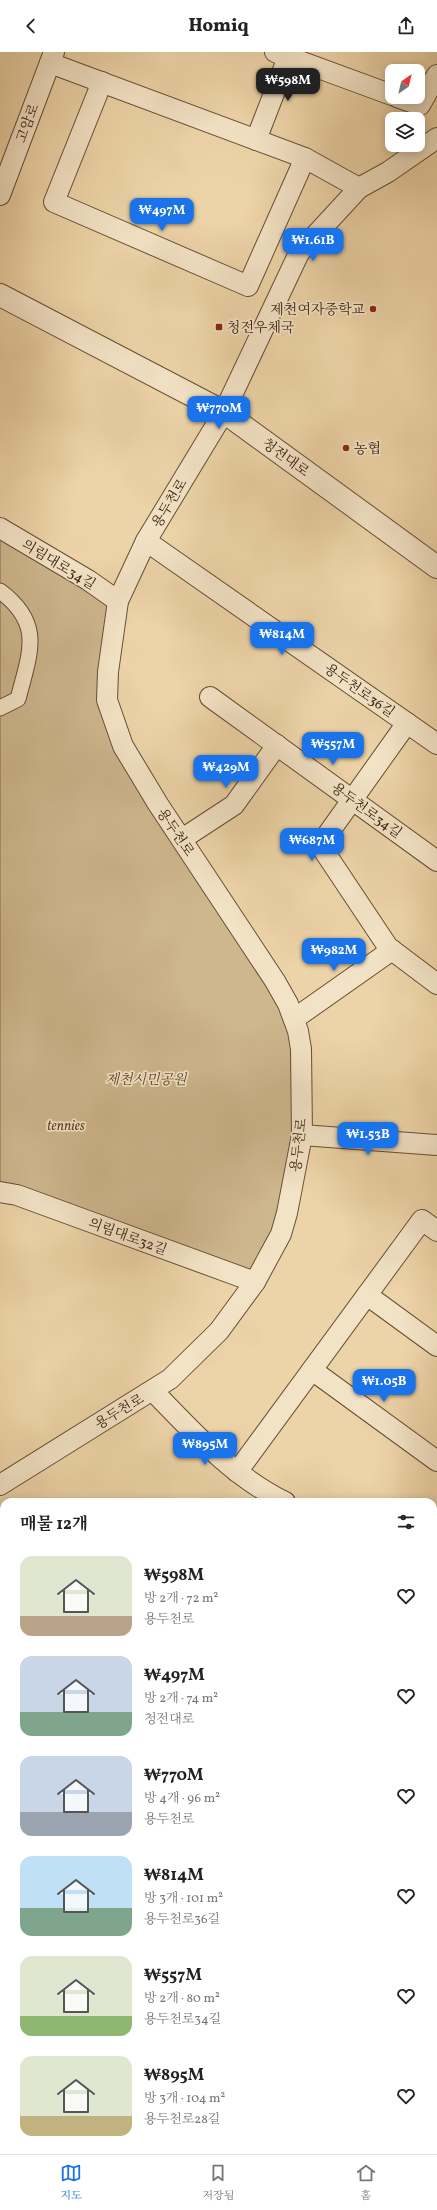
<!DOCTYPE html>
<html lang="ko">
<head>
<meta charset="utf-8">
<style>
  body { margin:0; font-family:Vollkorn,"Noto Serif KR",serif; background:#f2f2f2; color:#222; height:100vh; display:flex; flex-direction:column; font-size:15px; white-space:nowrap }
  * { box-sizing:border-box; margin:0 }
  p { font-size:13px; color:#767676 }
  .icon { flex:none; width:22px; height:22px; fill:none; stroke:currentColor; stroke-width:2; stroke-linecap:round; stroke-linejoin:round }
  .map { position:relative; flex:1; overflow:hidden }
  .drawer { position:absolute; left:0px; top:1446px; width:437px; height:656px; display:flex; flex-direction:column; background:#fff; border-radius:12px 12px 0 0; box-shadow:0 2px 10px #0003 }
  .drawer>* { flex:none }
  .needle { width:26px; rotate:34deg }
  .fabs { position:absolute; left:385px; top:12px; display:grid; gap:8px }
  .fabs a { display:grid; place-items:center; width:40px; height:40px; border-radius:8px; background:#fff; box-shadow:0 2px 10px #0003; font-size:20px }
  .price { position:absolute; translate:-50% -34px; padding:0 9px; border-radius:8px; background:#1a73e8; color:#fff; font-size:13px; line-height:26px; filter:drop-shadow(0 1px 2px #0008) }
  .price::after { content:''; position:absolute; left:50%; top:24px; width:12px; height:9px; margin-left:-6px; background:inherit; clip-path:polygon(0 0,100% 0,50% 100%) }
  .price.current { background:#222; color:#fff }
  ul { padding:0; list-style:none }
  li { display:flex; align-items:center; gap:12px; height:100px; padding:0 20px }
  li span { display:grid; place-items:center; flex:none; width:112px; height:80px; border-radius:12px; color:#555 }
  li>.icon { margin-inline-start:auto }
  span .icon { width:48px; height:48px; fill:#fffc; stroke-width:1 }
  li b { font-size:17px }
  h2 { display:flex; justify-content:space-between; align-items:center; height:48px; padding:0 20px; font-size:17px }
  header { display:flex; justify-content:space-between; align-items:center; height:52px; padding:0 20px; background:#fff; font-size:18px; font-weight:800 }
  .tabs { display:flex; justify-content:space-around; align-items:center; height:56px; border-top:1px solid #e0e0e0; background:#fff; font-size:11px; color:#767676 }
  .tabs a { display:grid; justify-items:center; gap:2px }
  .tabs .current { color:#1a73e8 }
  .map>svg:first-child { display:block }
  .green { fill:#ceb68d; stroke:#846c4c }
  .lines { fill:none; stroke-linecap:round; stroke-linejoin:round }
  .pedestrian-casing { stroke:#664e33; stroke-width:17 }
  .minor-casing { stroke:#664e33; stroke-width:22 }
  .tertiary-casing { stroke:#664e33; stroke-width:24 }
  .pedestrian { stroke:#f3e3c6; stroke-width:15 }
  .minor { stroke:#f3e3c6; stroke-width:20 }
  .tertiary { stroke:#f3e3c6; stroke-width:22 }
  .poi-dot { fill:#8f2418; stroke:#f3e3c6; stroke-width:1.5 }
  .labels { text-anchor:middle; stroke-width:3.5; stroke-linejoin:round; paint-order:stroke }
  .street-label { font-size:14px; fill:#39210c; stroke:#f3e3c6 }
  .poi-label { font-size:14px; fill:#39210c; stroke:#f3e3c6; text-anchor:start }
  .park-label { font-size:14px; font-style:italic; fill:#5e462c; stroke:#f3e3c6 }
</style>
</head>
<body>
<header><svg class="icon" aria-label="back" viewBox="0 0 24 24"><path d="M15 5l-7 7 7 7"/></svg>Homiq<svg class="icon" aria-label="share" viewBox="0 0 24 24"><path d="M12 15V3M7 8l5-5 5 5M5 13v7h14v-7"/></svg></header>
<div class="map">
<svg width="437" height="2102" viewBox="0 0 437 2102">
  <rect width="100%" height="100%" fill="#edd4a8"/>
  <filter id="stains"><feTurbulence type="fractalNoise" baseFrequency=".005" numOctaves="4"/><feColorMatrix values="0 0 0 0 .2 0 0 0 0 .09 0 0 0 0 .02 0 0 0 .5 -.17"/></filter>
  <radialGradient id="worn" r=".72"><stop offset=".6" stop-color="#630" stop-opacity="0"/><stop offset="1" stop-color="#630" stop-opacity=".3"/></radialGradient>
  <g class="green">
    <path d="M0 482 110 553 103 651 268 930 291 981 295 1084 279 1158 273 1178 251 1224 0 1140Z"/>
    <path d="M0 1461 4 1465V2098H39L37 2102H0Z"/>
    <path d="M433 1539 437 1541V1968L433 1971Z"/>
  </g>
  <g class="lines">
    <g class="pedestrian-casing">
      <path id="pedestrian" d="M0 539C44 572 30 600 18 647L0 656"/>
    </g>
    <g class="minor-casing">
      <g id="minor">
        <path d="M275 0 392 43"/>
        <path d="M50 11 305 106 359 136"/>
        <path d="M102 30 54 150 248 234 305 106"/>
        <path d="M397 45 420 53 437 23"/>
        <path d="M256 88 290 0"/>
        <path d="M0 143 54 0"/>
        <path d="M0 476 88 528 118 549"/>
        <path d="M146 489 437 692"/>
        <path d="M210 645 437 809"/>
        <path d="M407 671 320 793 388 895 437 932"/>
        <path d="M182 787 234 753 277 693"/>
        <path d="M294 967 392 898"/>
        <path d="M302 1083 437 1093"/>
        <path d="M0 1140 17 1143 255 1230"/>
        <path d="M367 1243 437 1294"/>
        <path d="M312 1318 437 1409"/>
        <path d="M153 1339C194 1381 232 1424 285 1450"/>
        <path d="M237 1420 422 1168 437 1179"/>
        <path d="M0 1433 170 1327 219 1279 255 1230 281 1182 287 1161 302 1083 301 997 298 979 288 952 275 929 158 752 123 694 107 648 108 620 118 549 146 489 224 360 299 201 359 136 388 120 437 86"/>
        <path d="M433 1527 437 1530"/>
      </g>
    </g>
    <g class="tertiary-casing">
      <g id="tertiary">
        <path d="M0 243 224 360 437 515"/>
        <path d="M433 2015 437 2012"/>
        <path d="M322 2102 327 2098"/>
      </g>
    </g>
    <use href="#pedestrian" class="pedestrian"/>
    <use href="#minor" class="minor"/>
    <use href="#tertiary" class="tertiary"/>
  </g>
  <g class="poi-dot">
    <circle cx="373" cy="257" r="4"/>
    <rect x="215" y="271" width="8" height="8" rx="2"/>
    <circle cx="346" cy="396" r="4"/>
  </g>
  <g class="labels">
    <g class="street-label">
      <text transform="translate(27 71) rotate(-69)" y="5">고암로</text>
      <text transform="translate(286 405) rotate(36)" y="5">청전대로</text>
      <text transform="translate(169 451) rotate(-59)" y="5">용두천로</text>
      <text transform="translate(59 512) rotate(31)" y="5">의림대로34길</text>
      <text transform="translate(360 638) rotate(35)" y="5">용두천로36길</text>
      <text transform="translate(367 758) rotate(36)" y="5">용두천로34길</text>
      <text transform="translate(176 780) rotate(56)" y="5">용두천로</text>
      <text transform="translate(298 1093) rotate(-83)" y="5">용두천로</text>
      <text transform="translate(128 1184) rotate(20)" y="5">의림대로32길</text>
      <text transform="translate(119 1359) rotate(-31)" y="5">용두천로</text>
    </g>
    <g class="poi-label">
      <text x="365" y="262" text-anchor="end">제천여자중학교</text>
      <text x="227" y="280">청전우체국</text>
      <text x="354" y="401">농협</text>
    </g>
    <g class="park-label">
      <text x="146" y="1032">제천시민공원</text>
      <text x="66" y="1078">tennies</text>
    </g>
  </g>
  <rect width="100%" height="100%" filter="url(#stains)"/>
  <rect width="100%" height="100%" fill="url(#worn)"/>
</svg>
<div class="fabs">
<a><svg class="needle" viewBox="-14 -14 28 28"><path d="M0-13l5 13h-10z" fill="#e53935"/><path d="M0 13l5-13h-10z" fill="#767676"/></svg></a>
<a><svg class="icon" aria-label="layers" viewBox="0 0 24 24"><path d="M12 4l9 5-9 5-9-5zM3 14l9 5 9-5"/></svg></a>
</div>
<b class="price current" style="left:288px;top:50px">₩598M</b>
<b class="price" style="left:162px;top:180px">₩497M</b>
<b class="price" style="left:313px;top:210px">₩1.61B</b>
<b class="price" style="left:219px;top:378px">₩770M</b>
<b class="price" style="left:282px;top:604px">₩814M</b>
<b class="price" style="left:333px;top:714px">₩557M</b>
<b class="price" style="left:226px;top:737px">₩429M</b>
<b class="price" style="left:312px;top:810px">₩687M</b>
<b class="price" style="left:334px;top:920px">₩982M</b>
<b class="price" style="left:368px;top:1104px">₩1.53B</b>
<b class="price" style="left:384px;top:1351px">₩1.05B</b>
<b class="price" style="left:205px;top:1414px">₩895M</b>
<section class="drawer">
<h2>매물 12개<svg class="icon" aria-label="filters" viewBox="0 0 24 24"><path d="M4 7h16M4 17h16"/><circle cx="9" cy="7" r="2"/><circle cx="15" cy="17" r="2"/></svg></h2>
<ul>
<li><span style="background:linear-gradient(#dfe7d0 75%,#b9a48a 0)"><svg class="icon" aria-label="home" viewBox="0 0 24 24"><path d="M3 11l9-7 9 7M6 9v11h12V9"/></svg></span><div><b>₩598M</b><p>방 2개 · 72 m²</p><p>용두천로</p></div><svg class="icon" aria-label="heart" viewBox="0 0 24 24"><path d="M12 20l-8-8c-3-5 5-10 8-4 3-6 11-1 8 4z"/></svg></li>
<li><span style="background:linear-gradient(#c9d6e8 70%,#7fa58c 0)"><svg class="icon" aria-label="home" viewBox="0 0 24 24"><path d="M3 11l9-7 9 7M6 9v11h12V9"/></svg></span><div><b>₩497M</b><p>방 2개 · 74 m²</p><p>청전대로</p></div><svg class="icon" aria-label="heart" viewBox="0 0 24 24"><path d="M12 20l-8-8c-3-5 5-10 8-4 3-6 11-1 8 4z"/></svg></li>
<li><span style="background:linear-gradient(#c9d6e8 70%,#9aa5b1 0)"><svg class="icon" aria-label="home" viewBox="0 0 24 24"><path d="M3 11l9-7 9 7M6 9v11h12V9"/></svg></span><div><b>₩770M</b><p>방 4개 · 96 m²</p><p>용두천로</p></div><svg class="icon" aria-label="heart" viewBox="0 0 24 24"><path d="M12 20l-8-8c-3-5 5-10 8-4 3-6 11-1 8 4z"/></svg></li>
<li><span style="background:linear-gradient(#bfe0f5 65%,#7fa58c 0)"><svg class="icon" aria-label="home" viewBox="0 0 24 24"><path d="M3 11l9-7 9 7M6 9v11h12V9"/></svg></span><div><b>₩814M</b><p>방 3개 · 101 m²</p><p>용두천로36길</p></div><svg class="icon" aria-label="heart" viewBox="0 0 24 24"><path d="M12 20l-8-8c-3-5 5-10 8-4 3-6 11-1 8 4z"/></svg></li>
<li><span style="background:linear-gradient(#dfe7d0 75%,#8fb573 0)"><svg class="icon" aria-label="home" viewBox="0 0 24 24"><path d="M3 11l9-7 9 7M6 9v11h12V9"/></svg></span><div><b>₩557M</b><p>방 2개 · 80 m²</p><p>용두천로34길</p></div><svg class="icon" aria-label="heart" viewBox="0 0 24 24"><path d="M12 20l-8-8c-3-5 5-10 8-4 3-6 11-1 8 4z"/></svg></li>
<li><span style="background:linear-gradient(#dfe7d0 75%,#c2b280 0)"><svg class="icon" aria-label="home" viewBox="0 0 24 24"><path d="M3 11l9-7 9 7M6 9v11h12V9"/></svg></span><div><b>₩895M</b><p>방 3개 · 104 m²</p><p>용두천로28길</p></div><svg class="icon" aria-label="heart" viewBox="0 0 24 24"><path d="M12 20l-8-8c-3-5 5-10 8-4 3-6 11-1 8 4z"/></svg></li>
</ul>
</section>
</div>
<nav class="tabs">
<a class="current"><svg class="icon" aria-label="map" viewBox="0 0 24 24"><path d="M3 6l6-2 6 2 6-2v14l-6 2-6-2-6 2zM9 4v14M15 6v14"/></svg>지도</a>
<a><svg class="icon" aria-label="saved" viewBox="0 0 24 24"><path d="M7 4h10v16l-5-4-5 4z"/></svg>저장됨</a>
<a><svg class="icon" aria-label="home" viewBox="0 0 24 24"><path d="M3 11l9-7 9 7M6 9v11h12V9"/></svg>홈</a>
</nav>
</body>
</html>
